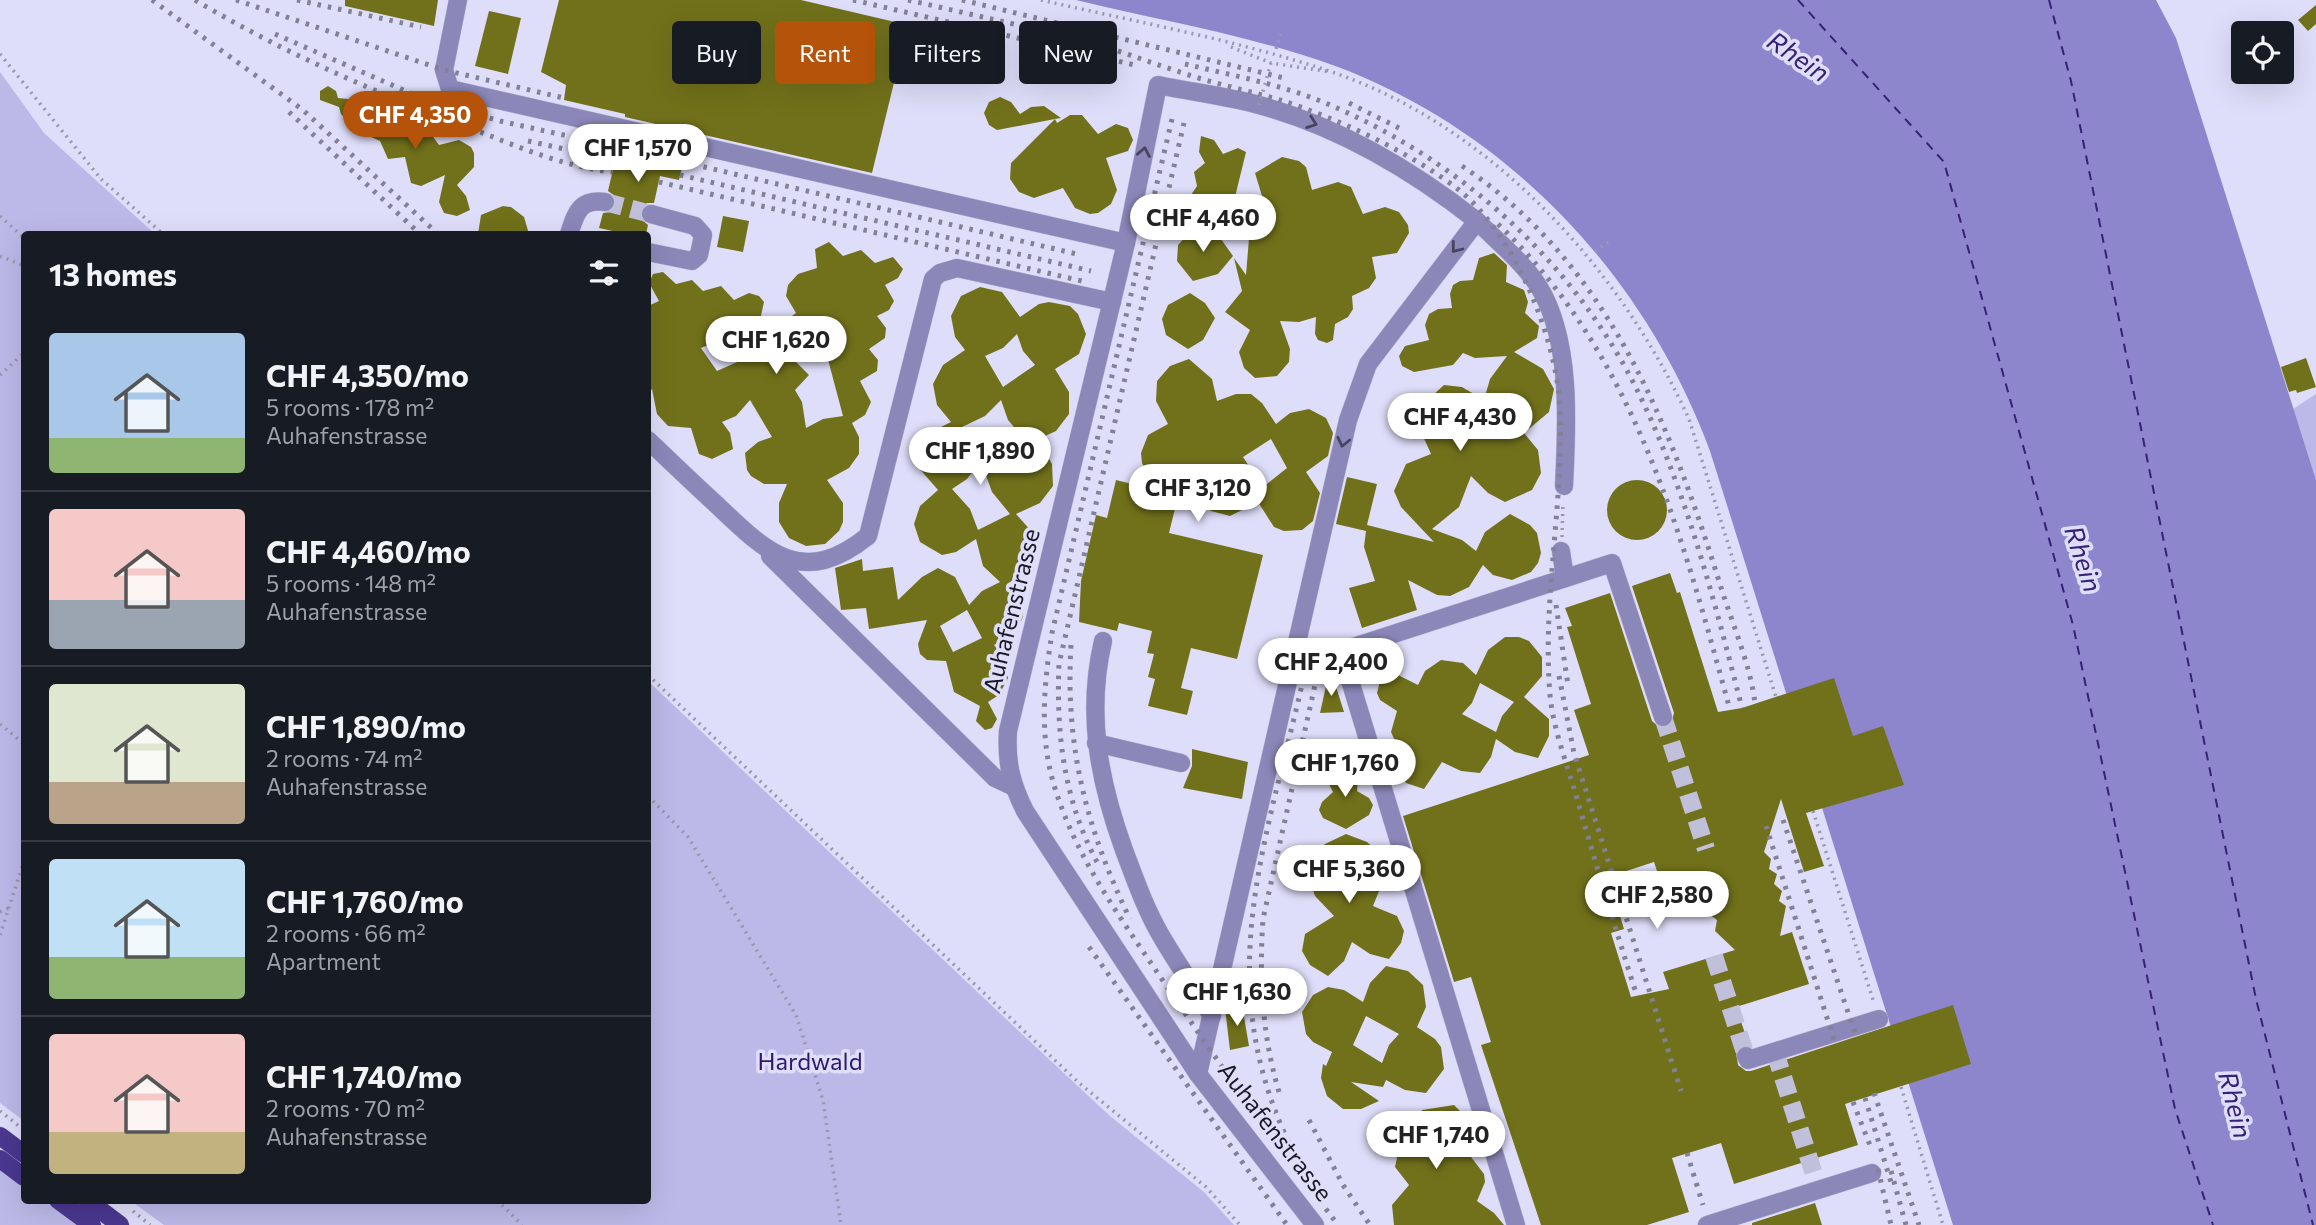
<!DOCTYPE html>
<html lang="en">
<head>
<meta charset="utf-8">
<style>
  body { margin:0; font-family:Commissioner,sans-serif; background:#20242c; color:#f1f3f6; height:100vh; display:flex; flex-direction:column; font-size:26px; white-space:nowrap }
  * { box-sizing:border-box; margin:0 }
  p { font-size:23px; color:#9ea1a6 }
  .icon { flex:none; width:38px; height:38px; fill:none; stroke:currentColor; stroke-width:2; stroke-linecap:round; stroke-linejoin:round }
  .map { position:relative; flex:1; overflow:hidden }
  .drawer { position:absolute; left:21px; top:231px; width:630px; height:973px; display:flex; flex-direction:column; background:#171b24; border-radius:7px; box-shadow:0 7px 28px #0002 }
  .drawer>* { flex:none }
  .banner { position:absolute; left:672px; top:21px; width:665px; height:63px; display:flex; gap:14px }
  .controls { position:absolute; left:2231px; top:21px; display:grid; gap:14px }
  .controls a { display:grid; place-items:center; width:63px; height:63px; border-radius:7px; background:#171b24; box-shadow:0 7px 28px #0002; font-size:35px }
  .price { position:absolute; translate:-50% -60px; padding:0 16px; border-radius:24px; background:#fff; color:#222; font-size:23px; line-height:46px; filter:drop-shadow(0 2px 4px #0008) }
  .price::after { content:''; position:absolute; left:50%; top:42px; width:21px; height:16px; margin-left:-10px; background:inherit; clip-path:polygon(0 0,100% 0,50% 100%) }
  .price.active { background:#b45309; color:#fff }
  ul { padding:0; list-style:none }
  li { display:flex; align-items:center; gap:21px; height:175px; padding:0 28px }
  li+li { border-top:2px solid #363941 }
  li span { display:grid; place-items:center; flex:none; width:196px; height:140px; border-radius:7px; color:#555 }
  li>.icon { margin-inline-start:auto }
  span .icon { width:84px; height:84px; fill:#fffc; stroke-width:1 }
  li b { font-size:30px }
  h2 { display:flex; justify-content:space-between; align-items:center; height:84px; padding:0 28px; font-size:30px }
  .tag { padding:0 24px; border-radius:7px; background:#171b24; box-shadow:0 7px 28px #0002; font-size:24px; line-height:63px }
  .tag.active { background:#b45309; color:#fff }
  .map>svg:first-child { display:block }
  .green { fill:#bcb9e9 }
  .water { fill:#8e86cd }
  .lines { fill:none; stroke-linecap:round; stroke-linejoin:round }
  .ferry { stroke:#362175; stroke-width:2; stroke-dasharray:9 7; stroke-linecap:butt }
  .building { fill:#71711b; fill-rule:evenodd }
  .minor-tunnel { stroke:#c1c0da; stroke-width:18; stroke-dasharray:18 9; stroke-linecap:butt }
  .minor-casing { stroke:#bbbad3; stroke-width:19 }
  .major-casing { stroke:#bbbad3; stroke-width:19 }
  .path { stroke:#9897ad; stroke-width:3.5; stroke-dasharray:2 5; stroke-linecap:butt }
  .minor { stroke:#8b87b9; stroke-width:18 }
  .major { stroke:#4a3790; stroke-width:18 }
  .rail { stroke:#828195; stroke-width:5; stroke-dasharray:3.5 7; stroke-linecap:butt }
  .path-bridge { stroke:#9897ad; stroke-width:3.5; stroke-dasharray:2 5; stroke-linecap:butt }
  .oneway { stroke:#474460 }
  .labels { text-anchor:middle; stroke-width:7; stroke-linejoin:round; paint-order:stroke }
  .street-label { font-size:24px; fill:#191824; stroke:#dfdefa }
  .park-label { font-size:24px; fill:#2f186c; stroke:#dfdefa }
  .water-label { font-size:26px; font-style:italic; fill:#362175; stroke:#dfdefa }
</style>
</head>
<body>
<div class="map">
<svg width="2316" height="1225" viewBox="0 0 2316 1225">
  <rect width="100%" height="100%" fill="#dfdefa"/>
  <g class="green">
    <path d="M0 72 44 133 155 234H24V1121L0 1103Z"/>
    <path d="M2316 394V480L2293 409Z"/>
    <path d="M648 681 1023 1035 1110 1116 1204 1192 1234 1225H164L131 1201 648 1200Z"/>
    <path d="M0 1168 24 1186V1200L45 1201 80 1225H0Z"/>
  </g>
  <path class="water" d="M1076 0H2156L2176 38 2316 480V1225H1953L1710 451C1646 278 1512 133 1338 67 1254 36 1162 21 1076 0Z"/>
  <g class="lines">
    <g class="ferry">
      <path d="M1798 0 1944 162 2073 625 2175 1109 2213 1225"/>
      <path d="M2049 0 2071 81 2256 999 2313 1225"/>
    </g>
  </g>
  <g class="building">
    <path d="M345 0H438L434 26 345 6Z"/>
    <path d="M559 0H801L908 25 872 173 625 117V114L564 100 566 85 541 72Z"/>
    <path d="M2316 5V24L2308 31 2298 20Z"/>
    <path d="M489 11 521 18 508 74 475 66Z"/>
    <path d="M328 86 336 91 338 98 359 100 368 113 386 112 403 133 413 126H425L439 145 459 140 471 147 474 153V167L457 185 466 196 470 210 457 216 444 213 439 202 445 175 421 186 411 183 405 157 388 159 380 141 369 136 365 122 348 121 341 114 339 107 320 100V91Z"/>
    <path d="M1000 97 1011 102 1020 114 1031 107 1044 106 1061 118 1055 119 1057 123 1070 115H1082L1098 134 1116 124 1128 128 1133 140 1128 151 1106 158 1117 190 1111 204 1098 213 1090 214 1075 208 1063 188 1034 198 1019 192 1010 179 1011 163 1055 119 997 130 989 125 984 113 989 102Z"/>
    <path d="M1201 136 1214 140 1223 154 1238 148 1246 152 1235 197 1230 203 1236 216 1209 222 1188 204 1189 198 1197 186 1194 172 1205 163 1199 152Z"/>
    <path d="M620 139 685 154 679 180 660 176 654 203H647L640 210V218L648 225 646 234H626L599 228 603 213 611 212 616 203 615 196 608 191Z"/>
    <path d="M1282 157 1299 161 1306 167 1312 190 1338 182 1351 187 1363 214 1385 207 1399 212 1408 225 1409 233 1397 253 1372 257 1376 278 1369 288 1352 296 1353 309 1348 317 1335 324 1333 340 1327 343 1318 340 1315 334 1316 317 1299 322 1280 321 1290 349 1289 362 1277 376 1255 378 1244 368 1239 352 1250 330 1225 312 1242 291 1234 258 1246 275 1250 226 1272 209 1262 196 1255 173Z"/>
    <path d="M503 206 511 207 524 217 529 234H478L481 215Z"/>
    <path d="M723 216 749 221 743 252 717 247Z"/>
    <path d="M1211 225 1233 256 1218 274 1193 281 1177 261 1178 245 1189 233Z"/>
    <path d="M829 242 843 256 861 250 875 263 893 257 903 269 898 278 885 285 894 301 889 310 877 316 886 328 885 338 869 349 878 360 877 371 860 381 871 402 865 415 852 423 859 437V454L849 468 827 480 843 503V522L839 531 825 544 806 546 789 538 779 522V503L787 484H764L751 476 747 470 745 453 758 442 772 437 750 400 736 416 722 422 730 433 733 449 712 459 699 454 691 428 668 426 657 414 652 389 648 394V306L659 301 649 283 653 274 663 272 676 284 692 280 703 291 721 286 734 300 749 293 759 296 764 302 755 343 796 313 786 296 788 285 798 274 817 268 815 249ZM728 337 744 359 717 371 701 348ZM822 337 843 416 823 419 806 428 802 402 795 390 809 375 793 359Z"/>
    <path d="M1494 253 1507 265 1506 282 1524 290 1528 302 1525 313 1539 326 1537 338 1514 352 1543 369 1554 389 1549 412 1524 433 1538 450 1541 473 1532 490 1505 502 1488 493 1471 476 1459 507 1432 529 1462 540 1476 551 1485 532 1510 514 1530 525 1537 533 1541 553 1538 563 1531 572 1512 580 1493 575 1483 565 1469 587 1450 596 1437 595 1408 580 1417 610 1362 628 1349 588 1375 581 1364 547 1366 531 1336 524 1347 477 1377 484 1367 525 1434 542 1401 507 1394 491 1406 464 1431 454 1419 427 1422 405 1444 385 1462 387 1484 400 1490 379 1507 356 1475 358 1463 353 1453 365 1414 372 1402 366 1399 356 1405 346 1429 340 1425 325 1429 314 1438 309 1452 308 1450 294 1453 285 1460 281 1473 280 1479 258Z"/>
    <path d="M980 287 1002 292 1020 317 1039 304 1049 302 1070 306 1078 314 1086 334 1079 354 1055 369 1069 392V414L1056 431 1032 442 1047 455 1052 464 1053 486 1040 503 1016 514 1033 533 1037 552 1028 570 1007 584 1020 599 1023 617 1015 632 994 645 1005 658 1008 678 999 695 988 702 997 719 992 728 985 730 976 721 980 706 954 692 946 661 927 660 920 654 918 644 927 620 869 629 866 608 841 610 835 568 862 559 863 571 893 567 898 600 922 577 938 568 955 577 969 605 982 591 1000 582 983 566 976 539 956 552 942 555 920 542 914 524 920 506 938 490 918 467V448L929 433 951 422 937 405 933 384 943 365 965 350 955 337 951 316 961 296ZM1017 334 1023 351 1035 365 1003 387 985 356 1003 348ZM1001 400 1008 420 1025 440 998 451 984 470 992 492 1010 514 978 530 970 509 952 489 967 479 980 462 973 442 960 428 985 416ZM967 610 982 638 953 652 940 626Z"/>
    <path d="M1190 293 1205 303 1215 318 1203 340 1188 349 1166 335 1162 319 1168 305Z"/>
    <path d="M2306 358 2316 387 2297 393 2296 390 2289 392 2281 367Z"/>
    <path d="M1189 359 1212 379 1217 401 1236 394H1251L1262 403 1276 424 1290 413 1309 409 1326 418 1333 433 1328 456 1306 472 1320 493 1313 521 1302 530 1284 531 1274 527 1258 502 1230 516 1211 511 1204 504 1185 468 1169 533 1263 555 1237 659 1191 648 1181 688 1193 691 1187 715 1148 706 1155 679 1148 677 1154 654 1147 653 1152 631 1119 623 1117 631 1079 622 1081 581 1096 515 1107 518 1116 480 1156 490 1142 463 1141 453 1148 435 1168 424 1156 401 1157 381 1170 366ZM1271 439 1287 468 1263 487 1243 457Z"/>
    <circle cx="1637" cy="510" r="30"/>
    <path d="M1670 573 1677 593 1680 592 1718 712 1742 708 1834 678 1853 736 1883 726 1904 785 1806 813 1824 866 1804 872 1781 799 1764 852 1771 859 1769 869 1777 874 1774 884 1782 891 1779 901 1786 906 1780 936 1792 932 1809 984 1736 1007 1749 1045 1736 1050 1738 1065 1746 1071H1751L1953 1005 1971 1064 1845 1104 1858 1145 1734 1184 1721 1143 1672 1158 1689 1212 1647 1225H1541L1481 1045 1491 1042 1471 977 1454 982 1403 816 1589 755 1574 710 1591 704 1567 627 1572 626 1565 608 1610 593 1652 721 1660 728 1671 725 1674 713 1632 586ZM1654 862 1662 886 1678 881 1682 897 1698 892 1712 905 1709 914 1717 920 1715 931 1735 950 1663 972 1669 989 1631 997 1611 933 1624 929 1608 877Z"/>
    <path d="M1505 637H1519L1529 641 1542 657V676L1524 697 1549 719V736L1538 758 1515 752 1496 739 1491 757 1480 773 1461 771 1442 762 1424 789 1406 783 1400 772 1407 750 1396 743 1391 732 1397 711 1380 700 1377 693 1380 681 1394 673 1418 685 1425 671 1441 660 1463 663 1476 675 1488 650ZM1480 683 1514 702 1502 716 1496 732 1462 714 1472 703Z"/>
    <path d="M1330 668 1344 712 1320 713Z"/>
    <path d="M1192 749 1248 762 1242 799 1183 788 1192 766Z"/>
    <path d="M1341 765 1353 769 1358 778 1357 791 1369 798 1373 805 1369 815 1346 829 1323 818 1319 810 1322 802 1333 792 1329 784V773Z"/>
    <path d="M1346 834 1367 842 1377 851 1385 876 1373 906 1397 916 1404 931 1401 943 1389 959 1370 954 1352 942 1344 961 1328 976 1310 965 1302 951 1305 934 1334 916 1315 896 1309 878 1310 865 1325 844Z"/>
    <path d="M1386 966 1408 971 1423 985 1426 1007 1417 1027 1435 1039 1441 1047 1444 1069 1426 1093 1405 1090 1386 1080 1383 1087 1351 1082 1379 1101 1361 1109H1343L1327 1096 1321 1078 1323 1064 1326 1066 1332 1052 1313 1042 1306 1034 1302 1012 1313 995 1328 987 1344 990 1363 1002 1370 983ZM1366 1016 1399 1034 1389 1045 1382 1063 1353 1045Z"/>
    <path d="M1242 1005 1249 1046 1230 1050 1225 1008Z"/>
    <path d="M1454 1105 1462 1113 1467 1130 1459 1153 1471 1157 1484 1174 1485 1182 1477 1201 1494 1213 1504 1225H1394L1392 1205 1409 1185 1395 1167 1398 1153 1380 1138 1378 1128 1383 1116 1399 1114 1415 1124 1422 1110Z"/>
    <path d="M1815 1203 1822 1225H1752V1223Z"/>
  </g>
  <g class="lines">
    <g class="minor-tunnel">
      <path d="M605 202 651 214"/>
      <path d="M1663 717 1706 849"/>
      <path d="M1714 956 1746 1056"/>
      <path d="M1775 1052 1819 1190"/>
    </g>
    <g class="minor-casing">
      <g id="minor">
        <path d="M458 0 444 70 450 89 1126 243 1008 731C1006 762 1011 783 1025 811L1198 1074 1315 1225"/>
        <path d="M1477 221C1498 242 1523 262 1539 287 1572 341 1567 426 1564 486"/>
        <path d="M569 234C576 213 579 199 605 202"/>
        <path d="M1126 243 1158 85C1191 92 1226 96 1259 105 1340 127 1411 169 1477 221L1368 364 1348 420 1198 1074"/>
        <path d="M648 252 692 261 699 255 703 235 695 226 651 214"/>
        <path d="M648 440C671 462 694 484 718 506 768 554 803 588 868 536L933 279 940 273 957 268 1112 302"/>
        <path d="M1561 551 1565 578"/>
        <path d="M770 556 995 778 1012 786"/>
        <path d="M1103 641C1086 714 1099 781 1124 850 1135 879 1145 908 1160 934 1176 962 1195 989 1212 1016"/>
        <path d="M1341 651 1516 1225"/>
        <path d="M1294 661 1341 651 1612 563 1663 717"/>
        <path d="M1096 743 1181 763"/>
        <path d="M1746 1056 1748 1060 1879 1019"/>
        <path d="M1707 1225 1872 1173"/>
      </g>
    </g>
    <g class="major-casing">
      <g id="major">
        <path d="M0 1136 24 1154"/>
        <path d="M0 1159 24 1177"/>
        <path d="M58 1200 92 1225"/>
        <path d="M87 1200 120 1225"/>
      </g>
    </g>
    <g class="path">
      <path d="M1041 0C1137 22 1236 40 1329 71 1491 125 1620 268 1689 419L1776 697"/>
      <path d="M1231 47 1271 63"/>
      <path d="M1276 49 1282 31"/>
      <path d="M0 54 101 179 163 234"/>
      <path d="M0 216 24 238"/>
      <path d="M1595 251 1610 241"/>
      <path d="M0 256 24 266"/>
      <path d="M0 375 24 353"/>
      <path d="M1562 537 1563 502"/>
      <path d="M648 675 1079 1083 1206 1187 1240 1225"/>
      <path d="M0 724 24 744"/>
      <path d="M648 796 688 837 796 1015 823 1100 841 1225"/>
      <path d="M1813 811 1874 1003"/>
      <path d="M0 912 9 908"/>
      <path d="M0 935 24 861"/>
      <path d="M1901 1087 1943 1225"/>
      <path d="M0 1111 24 1130"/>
      <path d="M497 1200 522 1225"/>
      <path d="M133 1211 150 1225"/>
    </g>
    <use href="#minor" class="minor"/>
    <use href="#major" class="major"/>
    <g class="rail">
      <path d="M152 0 303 110 438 234"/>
      <path d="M195 0C284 53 378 94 475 130 519 147 565 167 612 172"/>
      <path d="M236 0 444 70 564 98"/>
      <path d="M297 0 421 27"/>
      <path d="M853 0 1139 66"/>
      <path d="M908 0 1097 43"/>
      <path d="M962 0 1284 78"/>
      <path d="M275 34 424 99 500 121 618 147"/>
      <path d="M1088 41C1122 52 1155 64 1189 75 1219 85 1250 91 1280 100 1337 118 1412 153 1459 190 1515 235 1556 337 1560 407 1564 503 1542 599 1550 695 1553 728 1566 761 1575 792 1595 861 1615 928 1637 996"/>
      <path d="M1185 64C1231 75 1279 84 1323 102 1453 156 1564 252 1631 378 1683 478 1714 599 1742 708"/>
      <path d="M1349 103 1399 128"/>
      <path d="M289 112 420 234"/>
      <path d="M1172 119 1052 633C1044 683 1039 736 1054 785 1075 856 1118 914 1159 975 1216 1060 1276 1143 1338 1225"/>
      <path d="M528 141 615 160"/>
      <path d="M683 162 1081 255"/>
      <path d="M1462 166C1608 263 1669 422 1719 581 1731 621 1750 663 1755 703"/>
      <path d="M680 175 1091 271"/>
      <path d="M659 182 1086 282"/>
      <path d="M1498 224C1634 354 1682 534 1730 710"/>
      <path d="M1556 605 1568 685"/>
      <path d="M1071 645C1065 746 1086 828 1130 919"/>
      <path d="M1559 676 1574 753 1681 1091"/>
      <path d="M1783 820 1856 1036"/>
      <path d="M1766 826 1835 1043"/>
      <path d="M1097 862C1064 800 1056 734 1059 664L1184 123"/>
      <path d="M1089 947 1287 1225"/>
      <path d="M1279 1092C1262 1035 1259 977 1263 919L1315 685"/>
      <path d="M1874 1093 1919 1225"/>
      <path d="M1865 1098 1891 1182"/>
      <path d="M1853 1102 1871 1148"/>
      <path d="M1309 1120 1343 1185 1370 1225"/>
      <path d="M1687 1153 1703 1205"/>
      <path d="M1298 1161C1209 992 1262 857 1302 685"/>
      <path d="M1878 1169 1891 1225"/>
      <path d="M1891 1171 1906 1225"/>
    </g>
    <path class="path-bridge" d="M1259 105 1271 63 1331 72"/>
  </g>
  <defs><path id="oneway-chevron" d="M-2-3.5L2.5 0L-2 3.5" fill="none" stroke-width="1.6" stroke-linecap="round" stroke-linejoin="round" transform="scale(1.75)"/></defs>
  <g class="oneway">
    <use href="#oneway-chevron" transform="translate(1312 123) rotate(20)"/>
    <use href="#oneway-chevron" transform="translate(1144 152) rotate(-79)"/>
    <use href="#oneway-chevron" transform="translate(1456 248) rotate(128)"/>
    <use href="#oneway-chevron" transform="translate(1343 442) rotate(103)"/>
  </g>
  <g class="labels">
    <g class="street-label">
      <text transform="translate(1012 611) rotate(-76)" y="8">Auhafenstrasse</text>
      <text transform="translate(1275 1132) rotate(52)" y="8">Auhafenstrasse</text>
    </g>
    <g class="park-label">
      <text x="810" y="1070">Hardwald</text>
    </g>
    <g class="water-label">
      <text transform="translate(1798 57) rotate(34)" y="9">Rhein</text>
      <text transform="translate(2083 559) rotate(72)" y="9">Rhein</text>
      <text transform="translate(2235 1105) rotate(76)" y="9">Rhein</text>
    </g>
  </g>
</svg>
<div class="controls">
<a><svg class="icon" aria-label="locate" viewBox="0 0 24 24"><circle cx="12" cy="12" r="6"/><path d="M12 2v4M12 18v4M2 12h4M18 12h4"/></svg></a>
</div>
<b class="price active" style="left:415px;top:151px">CHF 4,350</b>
<b class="price" style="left:638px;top:184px">CHF 1,570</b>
<b class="price" style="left:1203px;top:254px">CHF 4,460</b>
<b class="price" style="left:776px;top:376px">CHF 1,620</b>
<b class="price" style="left:1460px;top:453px">CHF 4,430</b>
<b class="price" style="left:980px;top:487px">CHF 1,890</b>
<b class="price" style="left:1198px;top:524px">CHF 3,120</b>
<b class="price" style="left:1331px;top:698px">CHF 2,400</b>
<b class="price" style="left:1345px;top:799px">CHF 1,760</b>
<b class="price" style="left:1349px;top:905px">CHF 5,360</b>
<b class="price" style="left:1657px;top:931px">CHF 2,580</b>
<b class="price" style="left:1237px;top:1028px">CHF 1,630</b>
<b class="price" style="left:1436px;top:1171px">CHF 1,740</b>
<div class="banner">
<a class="tag">Buy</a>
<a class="tag active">Rent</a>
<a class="tag">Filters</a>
<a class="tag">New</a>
</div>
<section class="drawer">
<h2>13 homes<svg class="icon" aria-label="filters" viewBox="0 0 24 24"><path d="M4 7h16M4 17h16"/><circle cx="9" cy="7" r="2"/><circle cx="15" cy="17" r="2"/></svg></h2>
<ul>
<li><span style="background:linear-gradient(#a9c7e8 75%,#8fb573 0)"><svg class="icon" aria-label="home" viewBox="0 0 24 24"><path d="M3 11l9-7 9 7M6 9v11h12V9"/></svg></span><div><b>CHF 4,350/mo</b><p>5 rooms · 178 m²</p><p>Auhafenstrasse</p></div></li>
<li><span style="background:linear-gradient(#f6c9c9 65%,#9aa5b1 0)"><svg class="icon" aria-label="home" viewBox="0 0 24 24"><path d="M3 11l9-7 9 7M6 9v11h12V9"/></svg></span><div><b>CHF 4,460/mo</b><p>5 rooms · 148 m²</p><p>Auhafenstrasse</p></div></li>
<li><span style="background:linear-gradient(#dfe7d0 70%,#b9a48a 0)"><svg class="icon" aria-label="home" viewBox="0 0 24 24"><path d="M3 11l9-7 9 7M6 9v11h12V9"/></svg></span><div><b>CHF 1,890/mo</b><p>2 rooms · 74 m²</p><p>Auhafenstrasse</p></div></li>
<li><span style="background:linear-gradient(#bfe0f5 70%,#8fb573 0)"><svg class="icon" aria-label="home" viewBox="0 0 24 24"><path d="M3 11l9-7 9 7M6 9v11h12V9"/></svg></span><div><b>CHF 1,760/mo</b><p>2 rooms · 66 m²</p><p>Apartment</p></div></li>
<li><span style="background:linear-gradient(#f6c9c9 70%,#c2b280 0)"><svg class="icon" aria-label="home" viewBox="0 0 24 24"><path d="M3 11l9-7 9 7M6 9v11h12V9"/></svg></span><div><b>CHF 1,740/mo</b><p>2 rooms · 70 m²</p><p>Auhafenstrasse</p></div></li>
</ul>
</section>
</div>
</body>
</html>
